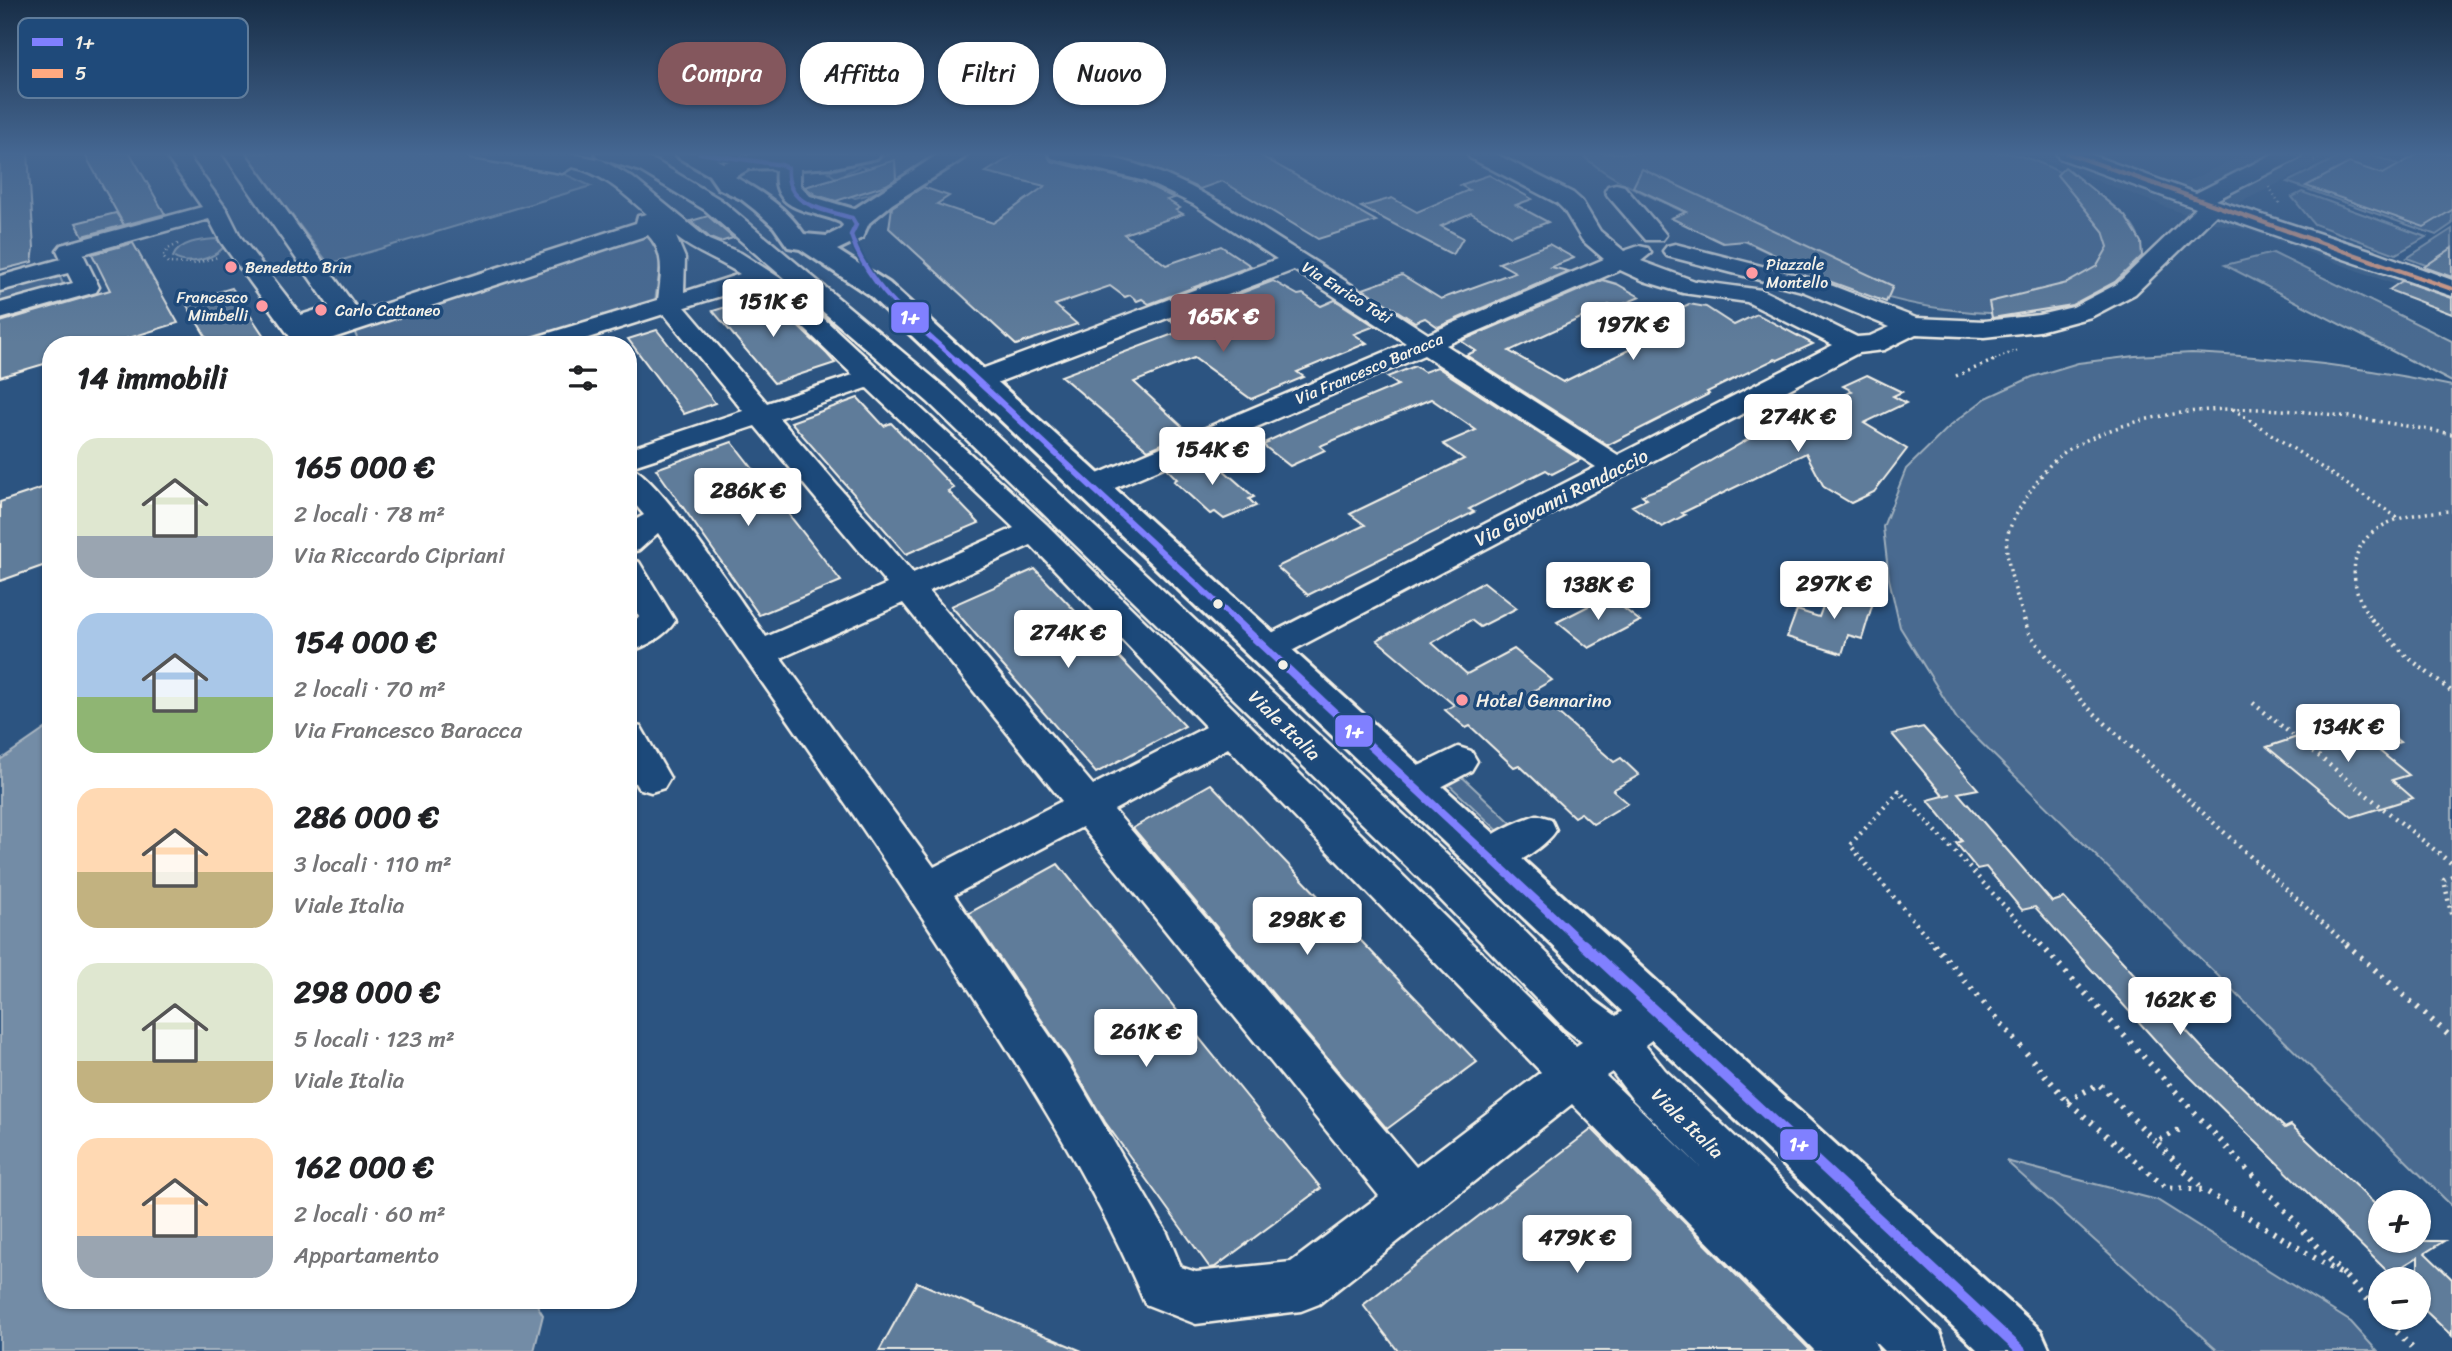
<!DOCTYPE html>
<html lang="it">
<head>
<meta charset="utf-8">
<style>
  body { margin:0; font-family:Sriracha,sans-serif; background:#f2f2f2; color:#202124; height:100vh; display:flex; flex-direction:column; font-size:26px; white-space:nowrap }
  * { box-sizing:border-box; margin:0 }
  p { font-size:23px; color:#757577 }
  .icon { flex:none; width:38px; height:38px; fill:none; stroke:currentColor; stroke-width:2; stroke-linecap:round; stroke-linejoin:round }
  .map { position:relative; flex:1; overflow:hidden }
  .side { position:absolute; left:42px; top:336px; width:595px; height:973px; display:flex; flex-direction:column; background:#fff; border-radius:28px; box-shadow:0 2px 5px #0004 }
  .side>* { flex:none }
  .banner { position:absolute; left:658px; top:42px; width:665px; height:63px; display:flex; gap:14px }
  .fabs { position:absolute; left:2368px; top:1190px; display:grid; gap:14px }
  .fabs a { display:grid; place-items:center; width:63px; height:63px; border-radius:50%; background:#fff; box-shadow:0 2px 5px #0004; font-size:35px }
  .price { position:absolute; translate:-50% -60px; padding:0 16px; border-radius:7px; background:#fff; color:#222; font-size:23px; line-height:46px; filter:drop-shadow(0 2px 4px #0008) }
  .price::after { content:''; position:absolute; left:50%; top:42px; width:21px; height:16px; margin-left:-10px; background:inherit; clip-path:polygon(0 0,100% 0,50% 100%) }
  .price.active { background:#84575d; color:#fff }
  ul { padding:0; list-style:none }
  li { display:flex; align-items:center; gap:21px; height:175px; padding:0 35px }
  li span { display:grid; place-items:center; flex:none; width:196px; height:140px; border-radius:21px; color:#555 }
  li>.icon { margin-inline-start:auto }
  span .icon { width:84px; height:84px; fill:#fffc; stroke-width:1 }
  li b { font-size:30px }
  h2 { display:flex; justify-content:space-between; align-items:center; height:84px; padding:0 35px; font-size:30px }
  .pill { padding:0 24px; border-radius:28px; background:#fff; box-shadow:0 2px 5px #0004; font-size:24px; line-height:63px }
  .pill.active { background:#84575d; color:#fff }
  .map>svg:first-child { display:block }
  .built { fill:#3b6088 }
  .green { fill:#496b90; stroke:#9eaebc; stroke-width:2 }
  .water { fill:#738ca6; stroke:#a7b4c0; stroke-width:2 }
  .building { fill:#5e7b9a; stroke:#f4f1e8; stroke-width:2 }
  .lines { fill:none; stroke-linecap:round; stroke-linejoin:round }
  .minor-casing { stroke:#f4f1e8; stroke-width:5 }
  .major-casing { stroke:#f4f1e8; stroke-width:6 }
  .path-far3 { stroke:#f4f1e8; stroke-width:2.5; stroke-dasharray:1 3.5; stroke-linecap:butt }
  .path-far2 { stroke:#f4f1e8; stroke-width:3.5; stroke-dasharray:2 4.5; stroke-linecap:butt }
  .path-far1 { stroke:#f4f1e8; stroke-width:4.5; stroke-dasharray:2 5; stroke-linecap:butt }
  .path { stroke:#f4f1e8; stroke-width:6; stroke-dasharray:2.5 7; stroke-linecap:butt }
  .minor { fill:#1f4a7a; fill-rule:evenodd }
  .major { fill:#1f4a7a; fill-rule:evenodd }
  .bus-1-far3-casing { stroke:#1f4a7a; stroke-width:8 }
  .bus-1-far2-casing { stroke:#1f4a7a; stroke-width:10 }
  .bus-1-far1-casing { stroke:#1f4a7a; stroke-width:13 }
  .bus-1-casing { stroke:#1f4a7a; stroke-width:15 }
  .bus-2-casing { stroke:#1f4a7a; stroke-width:8 }
  .bus-1-far3 { stroke:#8080ff; stroke-width:4.5 }
  .bus-1-far2 { stroke:#8080ff; stroke-width:6 }
  .bus-1-far1 { stroke:#8080ff; stroke-width:8 }
  .bus-1 { stroke:#8080ff; stroke-width:10 }
  .bus-2 { stroke:#ffa980; stroke-width:4.5 }
  .poi-dot { fill:#ff9aa2; stroke:#1f4a7a; stroke-width:2.5 }
  .bus-dot { fill:#f4f1e8; stroke:#1f4a7a; stroke-width:2.5 }
  .labels { text-anchor:middle; stroke-width:7; stroke-linejoin:round; paint-order:stroke }
  .far-poi-label { font-size:16px; fill:#f4f1e8; stroke:#1f4a7a; text-anchor:start }
  .far-street-label { font-size:16px; fill:#f4f1e8; stroke:#1f4a7a }
  .street-label { font-size:19px; fill:#f4f1e8; stroke:#1f4a7a }
  .poi-label { font-size:19px; fill:#f4f1e8; stroke:#1f4a7a; text-anchor:start }
  .key { fill:#1f4a7a; stroke:#5f7c9b; stroke-width:2 }
  .key-label { font-size:19px; fill:#f4f1e8 }
  .line-badge { stroke:#1f4a7a; stroke-width:2.5 }
  .badge-label { font-size:19px; text-anchor:middle; font-weight:bold; fill:#fff }
</style>
</head>
<body>
<div class="map">
<svg width="2452" height="1351" viewBox="0 0 2452 1351">
  <rect width="100%" height="100%" fill="#2c5481"/>
  <filter id="ink" filterUnits="userSpaceOnUse"><feTurbulence type="fractalNoise" baseFrequency=".0143" numOctaves="2"/><feDisplacementMap in="SourceGraphic" scale="14" xChannelSelector="R" yChannelSelector="G"/><feConvolveMatrix kernelMatrix="1 2 1 2 8 2 1 2 1" color-interpolation-filters="sRGB"/></filter>
  <g filter="url(#ink)">
    <path class="built" d="M2026 153H2090L2180 185 2247 153H2339L2233 206 2452 288V306L2249 230 2200 220Z"/>
    <g class="green">
      <path d="M245 153H438L549 167 591 186 329 264Z"/>
      <path d="M895 153H946C917 172 890 191 855 198L851 196 896 178 860 166 836 178 828 172Z"/>
      <path d="M1580 153C1677 153 1773 153 1869 153 1914 153 1961 149 2005 153 2032 155 2088 185 2110 203 2190 267 2098 304 2037 311 2007 315 1974 313 1945 309 1850 297 1777 256 1692 216 1654 197 1611 182 1580 153Z"/>
      <path d="M2347 153H2365L2452 182V224L2436 235 2287 182Z"/>
      <path d="M2302 192 2426 237 2396 254 2314 224 2292 197Z"/>
      <path d="M2452 229V275L2407 258Z"/>
      <path d="M647 235 660 246 662 254 655 301 516 345H462L459 342 426 345 419 337 396 345H360L354 331Z"/>
      <path d="M215 239 221 241 224 247C213 259 187 267 173 257 179 242 200 240 215 239Z"/>
      <path d="M2273 253 2452 341V382L2225 265Z"/>
      <path d="M58 273 64 286 0 306V288Z"/>
      <path d="M2192 353C2280 357 2365 367 2452 386V1206L1957 719 1900 627 1889 579 1883 527 1906 469 1952 424 1986 398 2032 377 2078 363 2135 356Z"/>
      <path d="M1457 772 1521 832 1508 840 1444 780Z"/>
      <path d="M2006 1161 2157 1200 2351 1322 2377 1351H2218Z"/>
    </g>
    <path class="water" d="M51 725V1300H534L543 1315 534 1351H0V760Z"/>
    <g class="building">
      <path d="M0 153H28L34 248 32 262 0 270Z"/>
      <path d="M84 153H130L165 214 124 225Z"/>
      <path d="M1017 153H1046L1051 161 1144 183 1174 198 1167 200 1180 208 1176 210 1183 214 1124 234 1166 265 1221 246 1251 266 1149 304 1142 299 1137 301 1130 295 1125 297 1110 286 1055 305 1077 324 1016 345 889 228 892 207 923 187 949 196 937 204 993 223 1045 186 986 172Z"/>
      <path d="M1095 153H1256L1376 221 1318 239 1222 181 1200 189 1148 166Z"/>
      <path d="M2420 153H2452V210L2424 227 2306 186 2349 163 2383 174Z"/>
      <path d="M895 160 896 179 886 185 836 201 816 195 805 187Z"/>
      <path d="M2065 167 2125 216 2141 242 2142 256 2115 282 2072 305 1992 318 1989 302 2067 283 2097 266 2108 247 2103 231 2057 175Z"/>
      <path d="M1642 169 1893 286 1886 302 1826 280 1746 241 1723 243 1671 218 1686 212 1633 187Z"/>
      <path d="M1489 175 1532 199 1516 205 1548 222 1511 236 1471 213 1441 226 1463 238 1453 255 1361 207 1392 198 1417 212 1469 190 1460 185Z"/>
      <path d="M116 213 124 225 83 236 76 223Z"/>
      <path d="M708 216 733 238 720 242 710 238 691 221Z"/>
      <path d="M133 243 178 323 106 345H51V362L0 377V322L110 290 92 254Z"/>
      <path d="M1549 244 1574 258 1551 267 1568 271 1438 327 1425 318 1415 322 1363 289 1402 275 1441 299 1515 272 1499 263Z"/>
      <path d="M2452 248V277L2424 267Z"/>
      <path d="M1603 280 1617 284 1640 297 1614 308 1609 305 1509 351 1563 382 1680 325 1663 316 1689 304 1706 307 1734 325 1757 314 1813 344 1778 360 1775 359 1707 392 1709 394 1608 445 1466 355 1476 351 1461 341Z"/>
      <path d="M1273 281 1298 295 1303 294 1321 306 1335 300 1375 326 1354 334 1367 343 1297 372 1304 377 1251 399 1194 358 1134 382 1184 428 1178 430 1183 435 1148 450 1061 376 1184 330 1170 320Z"/>
      <path d="M2402 281 2452 298V314L2389 290Z"/>
      <path d="M232 288 270 345H211L185 302Z"/>
      <path d="M765 295 827 354 835 363 774 383 713 311Z"/>
      <path d="M657 330 715 403 684 414 628 339Z"/>
      <path d="M1415 366 1424 372 1437 367 1580 460 1552 474 1546 470 1469 509 1474 512 1308 595 1277 567 1365 525 1350 514 1464 459 1443 444 1476 430 1431 399 1320 446 1325 450 1290 466 1263 445 1268 443 1266 442 1307 423 1398 385 1387 377Z"/>
      <path d="M1867 375 1902 392 1893 396 1906 403 1864 423 1907 449 1874 492 1851 503 1824 487 1806 453 1682 513 1685 515 1662 527 1632 506 1647 499 1642 495 1668 485 1791 415 1800 420 1852 391 1843 386Z"/>
      <path d="M858 398 884 426 891 423 954 488 948 491 979 523 906 554 791 422Z"/>
      <path d="M732 442 841 581 759 615 656 469Z"/>
      <path d="M1204 453 1254 497 1249 499 1256 506 1224 519 1215 512 1210 514 1174 481 1177 479 1167 469Z"/>
      <path d="M51 485V563L0 581V502Z"/>
      <path d="M1035 569 1185 726 1096 773 951 606Z"/>
      <path d="M1484 582 1517 608 1480 627 1471 620 1432 643 1467 674 1514 649 1552 680 1533 691 1614 762 1621 758 1639 775 1613 790 1628 803 1593 824 1581 813 1574 817 1519 765 1514 767 1470 726 1466 728 1445 710 1454 705 1377 640Z"/>
      <path d="M1831 585 1874 599 1862 639 1848 635 1842 654 1787 637 1797 610 1819 617Z"/>
      <path d="M1608 596 1640 621 1589 648 1557 622Z"/>
      <path d="M2372 712 2393 729 2386 731 2400 742 2377 749 2409 775 2392 780 2413 798 2352 817 2267 747Z"/>
      <path d="M1923 727 1978 789 1958 793 2052 902 2064 898 2206 1052 2285 1128 2291 1125 2380 1209V1241H2444L2425 1253 2452 1279V1336L2418 1304V1257L2390 1274 2175 1062 2035 907 2022 910 1986 867 1977 869 1956 843 1962 841 1928 800 1951 794 1944 796 1892 734Z"/>
      <path d="M1211 784 1477 1062 1387 1129 1133 828Z"/>
      <path d="M1058 864 1321 1188 1215 1267 1210 1268 1105 1122 1068 1059 969 913Z"/>
      <path d="M1592 1129 1811 1351H1398L1363 1305Z"/>
      <path d="M917 1282 1082 1351H879Z"/>
    </g>
    <g class="lines">
      <g class="minor-casing">
        <g id="minor">
          <path d="M164 153H186L227 210 240 236 301 315 329 306 223 153H245L357 309 353 314 636 223 638 216 647 214C624 194 603 173 572 167L562 173 479 159 471 158 468 153H568L602 160 633 178 709 240 741 253 780 278 1046 524 1576 1046 1582 1042 1564 1028 1435 894 928 402 705 210 640 171 598 158 595 153H627L656 161 721 200 948 390 1463 870 1594 1000 1616 1016 1641 997 1656 992 1671 997 1678 1011 1671 1025 1645 1045 1665 1070 1940 1332 1947 1351H1884L1874 1341 1878 1351H1815L1572 1104 1319 1304 1301 1311 1196 1324 1145 1304C1100 1195 1036 1093 972 994 872 837 764 686 658 533L639 550 628 553V524L644 515 628 496V449L743 411 664 314 566 345H525L529 339 658 300C661 275 666 254 648 235L321 342 323 345H296L221 242 209 219 83 254 99 287 96 292 0 319V303L73 283 68 273 0 291V276L61 259 57 250 61 245 202 207ZM676 237C696 253 719 260 740 274L684 292 685 258ZM757 285 762 288 853 375 767 403 685 307ZM867 388 1014 528 913 573 779 418ZM755 426 887 584 766 637C745 608 657 474 630 467ZM1031 545 1206 727 1093 785 929 591ZM903 603 1062 801 934 867 781 658ZM1228 748 1541 1072 1416 1167 1114 810ZM1082 827 1379 1196 1291 1262 1196 1272 1181 1267 1167 1233 1066 1060 954 895ZM1612 1072 1633 1100 1700 1167 1606 1076Z"/>
          <path d="M1049 153C1141 147 1219 201 1293 248 1338 276 1383 305 1428 334L1604 259 1582 240 1564 210 1557 203 1470 158 1467 153H1494L1573 193 1582 201 1600 231 1624 251 1639 246 1648 248 1651 253 1641 261 1695 281 1762 290 1857 337 1870 336 1890 327 1802 291 1667 256 1663 251 1667 246 1675 244 1820 281 1916 318 1984 321 2039 315 2073 307 2117 284 2196 208 2059 158 2056 153H2086L2196 193 2275 153H2302L2299 158 2216 200 2376 252 2452 280V296L2216 215 2135 294 2091 317 2039 331 1984 337 1916 334 1884 350 1858 353 1280 657 1268 661 1256 657 1251 649 1256 641 1596 467 1424 355 1103 493 1092 496 1081 493 1077 487 1081 481 1406 343 1294 270 988 386 978 388 968 386 964 380 968 374 1277 259 1193 204 1145 181 1052 158ZM1620 270 1644 281 1683 293 1747 302 1833 345 1618 455 1446 345Z"/>
          <path d="M1616 184 1624 186 1662 230 1666 235 1662 240H1646L1608 196 1605 191 1608 186Z"/>
          <path d="M628 559 639 562 675 621C666 636 645 647 628 652V624L639 617 628 598Z"/>
          <path d="M628 724 641 727 670 778 664 788 651 792 638 788 628 771Z"/>
          <path d="M1458 747 1471 751 1477 761 1471 771 1426 795 1413 799 1400 795 1394 785 1400 775Z"/>
          <path d="M1537 815 1551 819 1556 830C1549 844 1510 870 1493 872 1488 873 1482 870 1477 868L1471 857C1482 836 1515 822 1537 815Z"/>
        </g>
      </g>
      <g class="major-casing">
        <path id="major" d="M675 153H704L723 163 754 154 881 153 877 158 835 167 800 169V185L810 196 854 209 940 153H968L964 158 892 204 869 223 862 238 837 250 889 283 2041 1331 2050 1351H1979L869 295 800 249 788 247 774 227 755 210 741 199 718 188 709 175 679 158ZM770 168 776 171C771 213 814 210 840 222L843 225 841 229 827 236 804 234C786 207 763 193 735 177L749 169Z"/>
      </g>
      <g class="path-far3">
        <path d="M2314 161 2327 153"/>
        <path d="M2269 187 2280 204 2278 205"/>
        <path d="M178 244 168 249 163 257 168 263 193 264 218 257"/>
        <path d="M1991 361 2020 349"/>
      </g>
      <g class="path-far2">
        <path d="M1956 376 1995 360"/>
        <path d="M2233 409 2398 518"/>
        <path d="M2025 621C2018 601 2004 558 2007 538 2009 524 2026 497 2034 486 2040 478 2046 468 2054 461 2067 448 2088 439 2105 432 2216 390 2338 414 2452 434"/>
        <path d="M2373 621C2363 609 2357 596 2355 581 2347 524 2408 512 2452 511"/>
      </g>
      <g class="path-far1">
        <path d="M2024 619 2028 632 2082 702 2348 946"/>
        <path d="M2371 619 2405 655 2452 692"/>
        <path d="M2253 703 2452 864"/>
        <path d="M2452 876 2444 880 2452 918"/>
        <path d="M1935 946 1850 845 1899 791 2041 946"/>
      </g>
      <g class="path">
        <path d="M1934 944 2067 1101 2165 1187 2204 1190 2346 1277"/>
        <path d="M2040 944 2346 1277"/>
        <path d="M2346 944 2452 1038"/>
        <path d="M2067 1101 2099 1084 2156 1142"/>
        <path d="M2179 1130 2156 1142 2204 1190"/>
        <path d="M2346 1277 2380 1314"/>
        <path d="M2384 1318 2415 1351"/>
      </g>
      <use href="#minor" class="minor"/>
      <use href="#major" class="major"/>
      <g class="bus-1-far3-casing">
        <path id="bus-1-far3" d="M700 153 782 165 788 168C785 206 823 209 852 218L856 225 851 235C868 289 917 324 957 361"/>
      </g>
      <g class="bus-1-far2-casing">
        <path id="bus-1-far2" d="M955 360 1236 621"/>
      </g>
      <g class="bus-1-far1-casing">
        <path id="bus-1-far1" d="M1234 619 1585 946"/>
      </g>
      <g class="bus-1-casing">
        <path id="bus-1" d="M1583 944 2021 1351"/>
      </g>
      <g class="bus-2-casing">
        <path id="bus-2" d="M2067 153 2452 289"/>
      </g>
      <use href="#bus-1-far3" class="bus-1-far3"/>
      <use href="#bus-1-far2" class="bus-1-far2"/>
      <use href="#bus-1-far1" class="bus-1-far1"/>
      <use href="#bus-1" class="bus-1"/>
      <use href="#bus-2" class="bus-2"/>
    </g>
  </g>
  <linearGradient id="sky" x2="0" y2="1"><stop stop-color="#182e47"/><stop offset="0.45" stop-color="#456792"/><stop offset="1" stop-color="#456792" stop-opacity="0"/></linearGradient>
  <rect width="2452" height="342" fill="url(#sky)"/>
  <g class="poi-dot">
    <circle cx="231" cy="267" r="7"/>
    <circle cx="1752" cy="273" r="7"/>
    <circle cx="262" cy="306" r="7"/>
    <circle cx="321" cy="310" r="7"/>
    <circle cx="1462" cy="700" r="7"/>
  </g>
  <g class="bus-dot">
    <circle cx="1218" cy="604" r="6"/>
    <circle cx="1283" cy="665" r="6"/>
  </g>
  <g class="labels">
    <g class="far-poi-label">
      <text x="1766" y="270">Piazzale<tspan x="1766" dy="18">Montello</tspan></text>
      <text x="245" y="273">Benedetto Brin</text>
      <text x="248" y="303" text-anchor="end">Francesco<tspan x="248" dy="18">Mimbelli</tspan></text>
      <text x="335" y="316">Carlo Cattaneo</text>
    </g>
    <g class="far-street-label">
      <text transform="translate(1347 292) rotate(32)" y="6">Via Enrico Toti</text>
      <text transform="translate(1369 368) rotate(-23)" y="6">Via Francesco Baracca</text>
    </g>
    <g class="street-label">
      <text transform="translate(1561 497) rotate(-27)" y="7">Via Giovanni Randaccio</text>
      <text transform="translate(1285 725) rotate(44)" y="7">Viale Italia</text>
      <text transform="translate(1688 1123) rotate(44)" y="7">Viale Italia</text>
    </g>
    <g class="poi-label">
      <text x="1476" y="707">Hotel Gennarino</text>
    </g>
  </g>
  <rect x="18" y="18" width="230" height="80" rx="10" class="key"/>
  <rect x="32" y="38" width="31" height="8" fill="#8080ff"/>
  <rect x="32" y="69" width="31" height="9" fill="#ffa980"/>
  <g class="key-label">
    <text x="75" y="49">1+</text>
    <text x="75" y="80">5</text>
  </g>
  <g class="line-badge">
    <rect x="890" y="301" width="40" height="33" rx="7" fill="#8080ff"/>
    <rect x="1334" y="714" width="40" height="34" rx="7" fill="#8080ff"/>
    <rect x="1779" y="1128" width="40" height="33" rx="7" fill="#8080ff"/>
  </g>
  <g class="badge-label">
    <text x="910" y="324">1+</text>
    <text x="1354" y="738">1+</text>
    <text x="1799" y="1151">1+</text>
  </g>
</svg>
<div class="fabs">
<a>+</a>
<a>−</a>
</div>
<b class="price" style="left:773px;top:339px">151K €</b>
<b class="price active" style="left:1223px;top:354px">165K €</b>
<b class="price" style="left:1633px;top:362px">197K €</b>
<b class="price" style="left:1798px;top:454px">274K €</b>
<b class="price" style="left:1212px;top:487px">154K €</b>
<b class="price" style="left:748px;top:528px">286K €</b>
<b class="price" style="left:1834px;top:621px">297K €</b>
<b class="price" style="left:1598px;top:622px">138K €</b>
<b class="price" style="left:1068px;top:670px">274K €</b>
<b class="price" style="left:2348px;top:764px">134K €</b>
<b class="price" style="left:1307px;top:957px">298K €</b>
<b class="price" style="left:2180px;top:1037px">162K €</b>
<b class="price" style="left:1146px;top:1069px">261K €</b>
<b class="price" style="left:1577px;top:1275px">479K €</b>
<div class="banner">
<a class="pill active">Compra</a>
<a class="pill">Affitta</a>
<a class="pill">Filtri</a>
<a class="pill">Nuovo</a>
</div>
<section class="side">
<h2>14 immobili<svg class="icon" aria-label="filters" viewBox="0 0 24 24"><path d="M4 7h16M4 17h16"/><circle cx="9" cy="7" r="2"/><circle cx="15" cy="17" r="2"/></svg></h2>
<ul>
<li><span style="background:linear-gradient(#dfe7d0 70%,#9aa5b1 0)"><svg class="icon" aria-label="home" viewBox="0 0 24 24"><path d="M3 11l9-7 9 7M6 9v11h12V9"/></svg></span><div><b>165 000 €</b><p>2 locali · 78 m²</p><p>Via Riccardo Cipriani</p></div></li>
<li><span style="background:linear-gradient(#a9c7e8 60%,#8fb573 0)"><svg class="icon" aria-label="home" viewBox="0 0 24 24"><path d="M3 11l9-7 9 7M6 9v11h12V9"/></svg></span><div><b>154 000 €</b><p>2 locali · 70 m²</p><p>Via Francesco Baracca</p></div></li>
<li><span style="background:linear-gradient(#ffd9b3 60%,#c2b280 0)"><svg class="icon" aria-label="home" viewBox="0 0 24 24"><path d="M3 11l9-7 9 7M6 9v11h12V9"/></svg></span><div><b>286 000 €</b><p>3 locali · 110 m²</p><p>Viale Italia</p></div></li>
<li><span style="background:linear-gradient(#dfe7d0 70%,#c2b280 0)"><svg class="icon" aria-label="home" viewBox="0 0 24 24"><path d="M3 11l9-7 9 7M6 9v11h12V9"/></svg></span><div><b>298 000 €</b><p>5 locali · 123 m²</p><p>Viale Italia</p></div></li>
<li><span style="background:linear-gradient(#ffd9b3 70%,#9aa5b1 0)"><svg class="icon" aria-label="home" viewBox="0 0 24 24"><path d="M3 11l9-7 9 7M6 9v11h12V9"/></svg></span><div><b>162 000 €</b><p>2 locali · 60 m²</p><p>Appartamento</p></div></li>
</ul>
</section>
</div>
</body>
</html>
